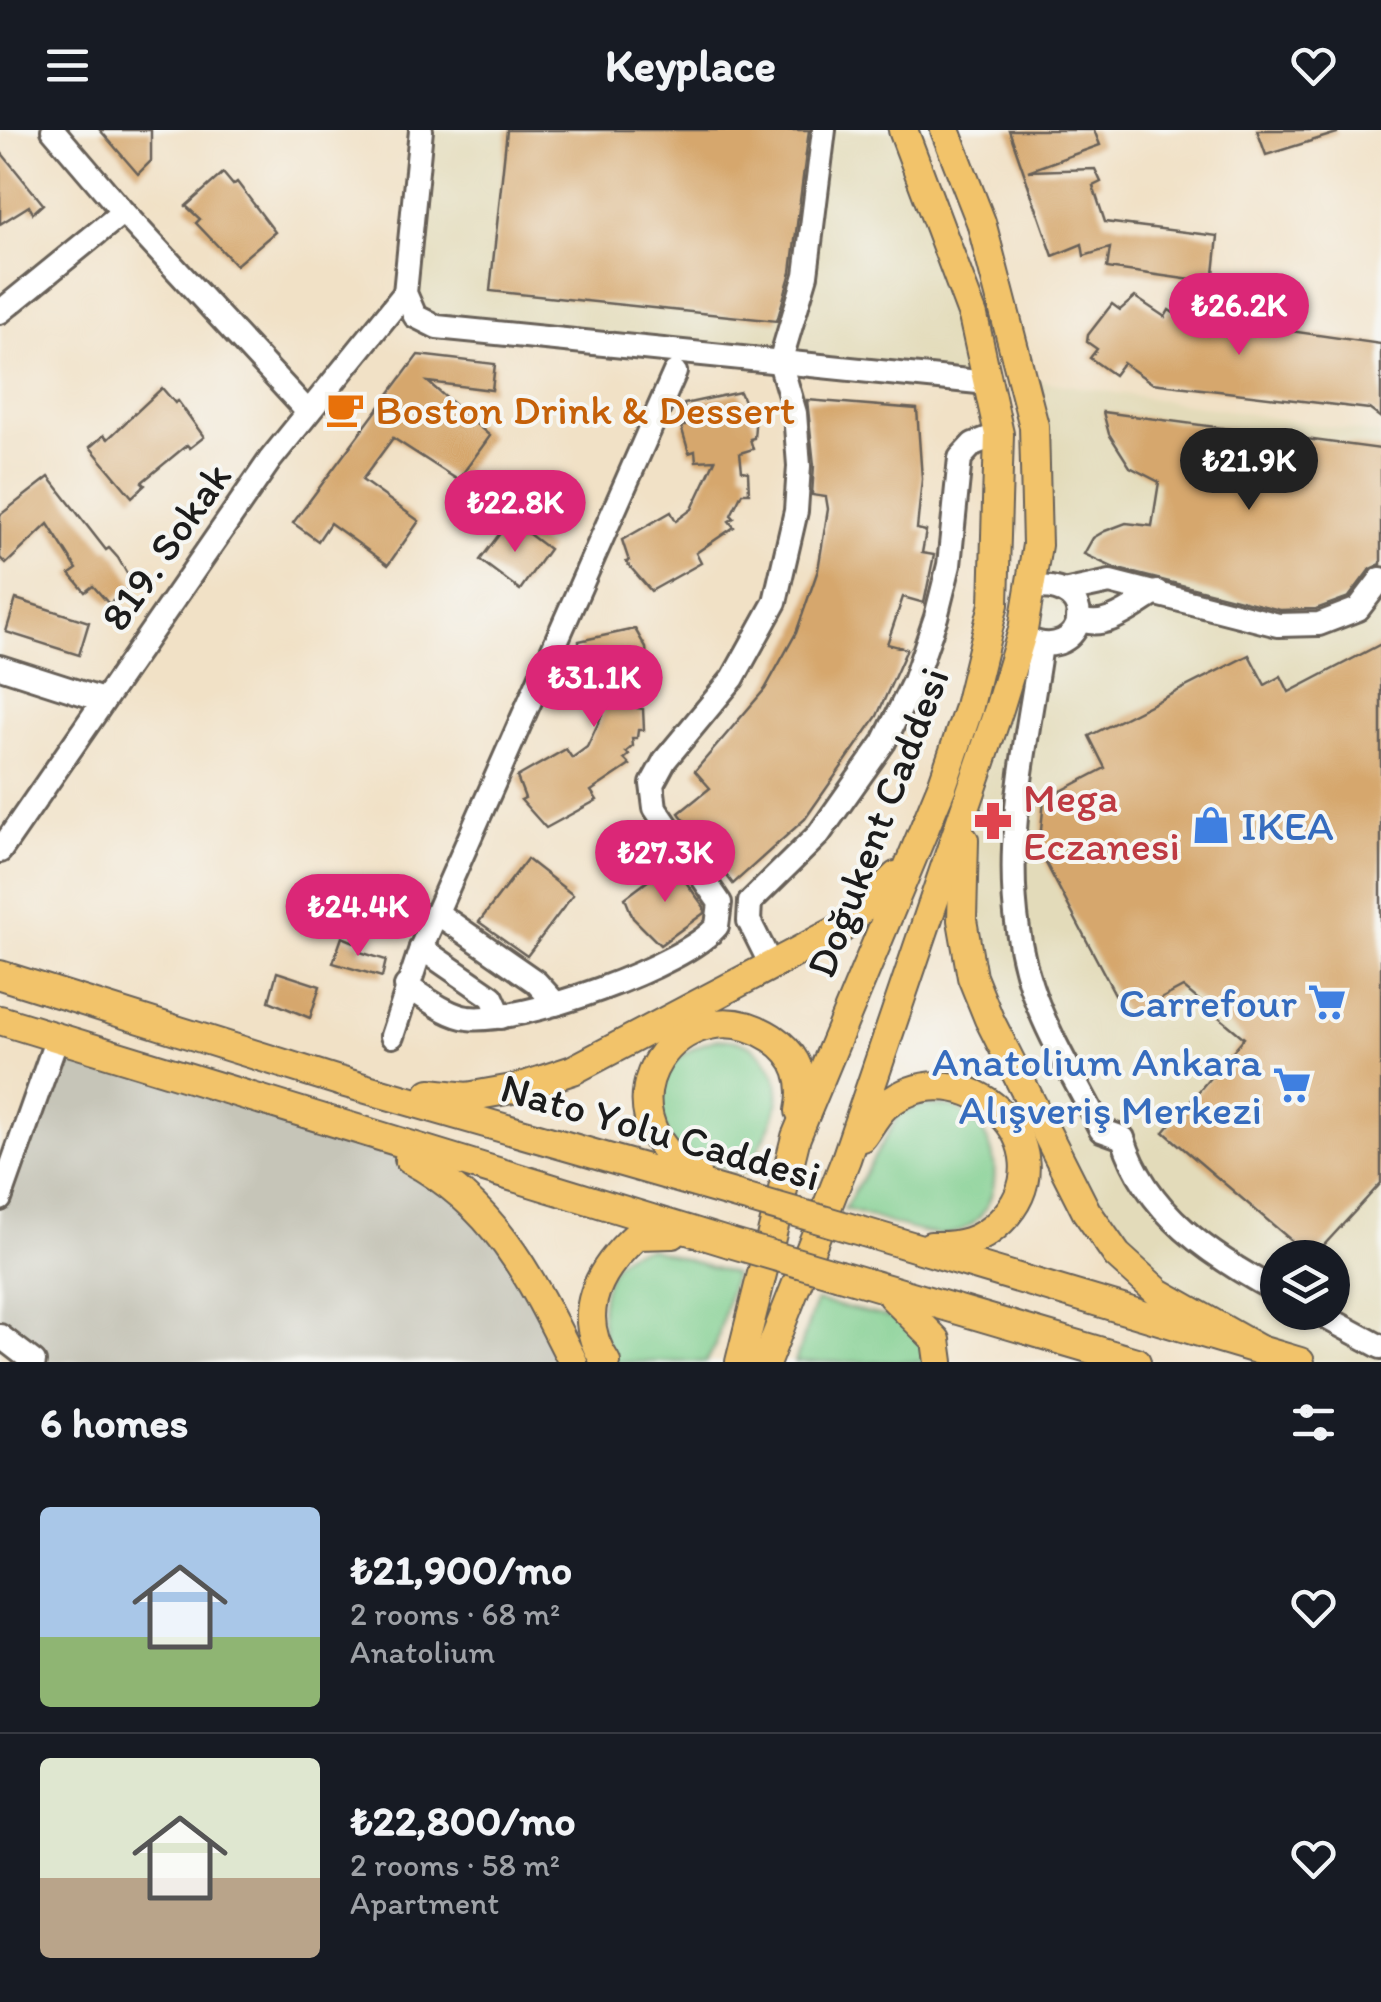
<!DOCTYPE html>
<html lang="en">
<head>
<meta charset="utf-8">
<style>
  body { margin:0; font-family:Itim,sans-serif; background:#242831; color:#f1f3f6; height:100vh; display:flex; flex-direction:column; font-size:38px; white-space:nowrap }
  * { box-sizing:border-box; margin:0 }
  p { font-size:32px; color:#9ea1a6 }
  .icon { flex:none; width:55px; height:55px; fill:none; stroke:currentColor; stroke-width:2; stroke-linecap:round; stroke-linejoin:round }
  .map { position:relative; height:1232px; overflow:hidden }
  .panel { display:flex; flex-direction:column; background:#171b24; flex:1 }
  .panel>* { flex:none }
  .buttons { position:absolute; left:1260px; top:1110px; display:grid; gap:20px }
  .buttons a { display:grid; place-items:center; width:90px; height:90px; border-radius:50%; background:#171b24; box-shadow:0 2px 8px #0004; font-size:50px }
  .price { position:absolute; translate:-50% -85px; padding:0 22px; border-radius:35px; background:#db2777; color:#fff; font-size:32px; line-height:65px; filter:drop-shadow(0 2px 5px #0008) }
  .price::after { content:''; position:absolute; left:50%; top:60px; width:30px; height:22px; margin-left:-15px; background:inherit; clip-path:polygon(0 0,100% 0,50% 100%) }
  .price.current { background:#222; color:#fff }
  ul { padding:0; list-style:none }
  li { display:flex; align-items:center; gap:30px; height:250px; padding:0 40px }
  li+li { border-top:2px solid #363941 }
  li span { display:grid; place-items:center; flex:none; width:280px; height:200px; border-radius:10px; color:#555 }
  li>.icon { margin-inline-start:auto }
  span .icon { width:120px; height:120px; fill:#fffc; stroke-width:1 }
  li b { font-size:42px }
  h2 { display:flex; justify-content:space-between; align-items:center; height:120px; padding:0 40px; font-size:42px }
  header { display:flex; justify-content:space-between; align-items:center; height:130px; padding:0 40px; background:#171b24; font-size:45px; font-weight:800 }
  .map>svg:first-child { display:block }
  .built { fill:#e3dbba; fill-rule:evenodd }
  .industrial { fill:#c6c5b8 }
  .green { fill:#7ecd8d; stroke:#4d7454; stroke-width:2.5 }
  .building { fill:#d6a76d }
  .lines { fill:none; stroke-linecap:round; stroke-linejoin:round }
  .minor-casing { stroke:#676158; stroke-width:28 }
  .major-casing { stroke:#676158; stroke-width:32 }
  .minor { stroke:#fff; stroke-width:22 }
  .major { stroke:#f2c36a; stroke-width:28 }
  .major-bridge-casing { stroke:#676158; stroke-width:32; stroke-linecap:butt }
  .major-bridge { stroke:#f2c36a; stroke-width:28 }
  .labels { text-anchor:middle; stroke-width:8; stroke-linejoin:round; paint-order:stroke }
  .food-label { font-size:42px; fill:#c56008; stroke:#f6f6f2; text-anchor:start }
  .street-label { font-size:42px; fill:#1c1c1c; stroke:#f6f6f2 }
  .health-label { font-size:42px; fill:#be3a42; stroke:#f6f6f2; text-anchor:start }
  .shop-label { font-size:42px; fill:#366cbe; stroke:#f6f6f2; text-anchor:end }
</style>
</head>
<body>
<header><svg class="icon" aria-label="menu" viewBox="0 0 24 24"><path d="M4 6h16M4 12h16M4 18h16"/></svg>Keyplace<svg class="icon" aria-label="heart" viewBox="0 0 24 24"><path d="M12 20l-8-8c-3-5 5-10 8-4 3-6 11-1 8 4z"/></svg></header>
<div class="map">
<svg width="1381" height="1232" viewBox="0 0 1381 1232">
  <rect width="100%" height="100%" fill="#f6f6f2"/>
  <filter id="ink" filterUnits="userSpaceOnUse"><feTurbulence type="fractalNoise" baseFrequency=".01" numOctaves="2"/><feDisplacementMap in="SourceGraphic" scale="20" xChannelSelector="R" yChannelSelector="G"/><feConvolveMatrix kernelMatrix="1 2 1 2 8 2 1 2 1" color-interpolation-filters="sRGB"/></filter>
  <filter id="wash" filterUnits="userSpaceOnUse"><feTurbulence type="fractalNoise" baseFrequency=".0048" numOctaves="4" result="noise"/><feDisplacementMap in="SourceGraphic" scale="40" xChannelSelector="R" yChannelSelector="G"/><feGaussianBlur stdDeviation="2.25" result="paint"/><feColorMatrix in="noise" values="0 0 0 0 0 0 0 0 0 0 0 0 0 0 0 0 0 1.4 0 .05"/><feComposite in="paint" operator="in"/></filter>
  <g filter="url(#wash)">
    <rect width="100%" height="100%" fill="#f1e1c6"/>
    <g class="built">
      <path d="M421 0H903L988 253 415 186Z"/>
      <path d="M1022 248 1381 305V1232H1300L1117 1125 989 889 962 742 1037 415ZM1278 1128H1332V1182H1278Z"/>
    </g>
    <path class="industrial" d="M57 908 398 1023 484 1086 573 1232H34L0 1206V1069Z"/>
    <g class="green">
      <path d="M717 909C739 910 751 912 765 929 797 967 764 1006 745 1043L678 1024C646 972 653 928 717 909Z"/>
      <path d="M918 976C931 976 946 974 957 979 1008 1002 1009 1092 949 1104 926 1108 869 1085 844 1079L899 985Z"/>
      <path d="M649 1118 734 1144 716 1215 706 1232H615C596 1205 595 1145 626 1124 631 1120 643 1119 649 1118Z"/>
      <path d="M816 1171 897 1189 922 1205 927 1232H795Z"/>
    </g>
    <g id="blocks">
      <g class="building">
        <path d="M100 0H151V31L138 44Z"/>
        <path d="M507 0H809L791 142 777 191 490 161Z"/>
        <path d="M1009 0H1094L1100 15 1028 41 1095 39 1101 52 1093 56 1105 92 1218 106 1213 153 1107 138 1110 118 1084 126 1082 114 1053 126Z"/>
        <path d="M1257 0H1337V3L1266 25Z"/>
        <path d="M0 21 43 74 33 83 29 76 0 94Z"/>
        <path d="M223 43 233 55 237 52 275 102 236 135 196 93 200 89 186 76Z"/>
        <path d="M1135 167 1165 187 1169 180 1193 196 1199 188 1381 214V288L1369 279 1152 253 1123 233 1114 245 1090 228 1097 219 1087 212 1088 205 1112 174 1120 180Z"/>
        <path d="M418 225 495 234 492 260 428 252 490 306 458 350 393 308 362 350 419 391 388 435 330 393 318 411 293 393Z"/>
        <path d="M162 258 175 273 178 271 204 307 190 318 187 315 142 352 145 355 132 367 90 317 104 305 108 309Z"/>
        <path d="M740 262 755 296 754 308 750 309 753 319 740 323 742 341 748 342 749 363H742L731 385 734 388 729 391 734 397 696 423 701 433 651 461 626 432 629 431 622 410 671 382 676 391 692 379 715 330 696 331 695 321 689 323 681 296H685L684 274Z"/>
        <path d="M807 270 917 279 922 349 917 399 926 401 922 423 934 425 924 473 903 467 887 514 907 519 877 586 805 689 733 754 679 683 710 658 695 641 765 559 796 503 818 440 828 379 826 367 812 365 814 335Z"/>
        <path d="M1103 282 1381 319V434L1370 439 1349 467 1316 479 1280 480 1114 438 1084 424 1093 408 1105 401 1126 393 1152 396 1159 352 1130 337 1109 304Z"/>
        <path d="M49 347 106 420 109 418 118 428 133 454 109 474 93 456 85 462 70 444 77 439 48 394 6 434 0 428V385Z"/>
        <path d="M510 390 549 419 520 460 480 430Z"/>
        <path d="M16 469 89 492 79 525 6 502Z"/>
        <path d="M635 499 646 518 649 546H645L648 557 635 560 637 578 643 579 644 600H638L637 608H632L633 616 626 622 629 625 624 629 630 635 591 661 597 670 546 698 521 670 525 668 517 647 566 619 572 628 587 617 610 568H591L590 559 584 560 576 534 580 533 579 511Z"/>
        <path d="M1381 514V1053L1312 1128 1164 1002 1244 908 1183 857 1127 887 1039 720 1044 670 1105 638 1089 606 1249 525 1265 555 1281 546 1289 562Z"/>
        <path d="M527 729 573 765 527 826 479 792Z"/>
        <path d="M672 733 704 777V783L660 815 633 788 625 768Z"/>
        <path d="M342 807 362 815 360 822 386 830 382 847 333 833Z"/>
        <path d="M277 842 320 856 310 888 269 871Z"/>
      </g>
    </g>
  </g>
  <g filter="url(#ink)">
    <use href="#blocks" fill-opacity="0" stroke="#676158" stroke-width="2.5"/>
    <g class="lines">
      <g class="minor-casing">
        <g id="minor">
          <path d="M53 0 123 82 306 280"/>
          <path d="M421 0 405 163 415 186 437 197 988 253"/>
          <path d="M0 182 123 82"/>
          <path d="M1068 461 1110 452 1278 495 1319 494 1358 479 1381 449"/>
          <path d="M1078 488C1103 503 1134 476 1157 462"/>
          <path d="M1027 509C1085 536 1105 448 1030 458"/>
          <path d="M1041 515C1025 628 994 743 1031 856 1047 905 1078 954 1101 1000L1123 1008C1146 1083 1211 1126 1278 1162"/>
          <path d="M0 537 103 570"/>
          <path d="M0 721 270 330 405 163"/>
          <path d="M437 783 536 852 556 874"/>
          <path d="M421 818 492 867 501 887"/>
          <path d="M771 835 749 791 750 772 819 704 884 612 914 551 936 487 949 435 960 328 973 314 999 304"/>
          <path d="M406 856C425 867 446 885 468 888 521 894 684 836 717 796L720 773 655 678 652 654 665 630 733 548 775 472 796 381 799 336 795 283 780 232 806 145 824 0"/>
          <path d="M392 906 421 818 675 242"/>
          <path d="M0 1069 57 908"/>
          <path d="M1316 1182 1381 1217"/>
          <path d="M0 1206 34 1232"/>
        </g>
      </g>
      <g class="major-casing">
        <g id="major">
          <path d="M964 710 962 790 972 847 989 889 1086 1081 1117 1125 1159 1163 1258 1219"/>
          <path d="M0 845 339 951 744 1067"/>
          <path d="M0 890 730 1113"/>
          <path d="M430 963 467 967 518 958 573 940 842 798 896 746"/>
          <path d="M862 1007C869 998 876 984 885 976 963 912 1074 1017 1001 1091 980 1112 960 1117 931 1116"/>
          <path d="M409 1029C496 1075 531 1148 573 1232"/>
          <path d="M697 1047C585 978 682 850 772 908 799 926 806 951 800 981"/>
          <path d="M864 1102 1300 1232"/>
          <path d="M840 1145 1136 1232"/>
          <path d="M892 1166 936 1210 939 1232"/>
          <path d="M606 1232C573 1184 599 1139 637 1105L673 1104"/>
          <path d="M740 1232 796 1007 942 656 968 580 994 474 999 304 973 186 903 0"/>
          <path d="M766 1232 846 1029 999 579 1023 500 1037 415 1034 296 981 92 945 0"/>
        </g>
      </g>
      <use href="#minor" class="minor"/>
      <use href="#major" class="major"/>
      <g class="major-bridge-casing">
        <g id="major-bridge">
          <path d="M744 1067 864 1102"/>
          <path d="M730 1113 840 1145"/>
        </g>
      </g>
      <use href="#major-bridge" class="major-bridge"/>
    </g>
  </g>
  <defs>
    <g id="cafe-bare" transform="scale(3)"><path d="M-5.5-4.5H6V0H3Q3 3.5 0 3.5H-2.5Q-5.5 3.5-5.5 0ZM3-3.2v2h1.7v-2ZM-6 4.5H4V6H-6Z" fill="#e8710a" stroke="#f6f6f2" stroke-width="2.5" paint-order="stroke"/></g>
    <g id="pharmacy-bare" transform="scale(3)"><path d="M-2-6h4v4h4v4h-4v4h-4v-4h-4v-4h4Z" fill="#e0444e" stroke="#f6f6f2" stroke-width="2.5" paint-order="stroke"/></g>
    <g id="shop-bare" transform="scale(3)"><path d="M-5-2.5h2.3a2.7 3.5 0 0 1 5.4 0H5L5.5 6h-11ZM-1.5-2.5h3a1.5 2.3 0 0 0-3 0Z" fill="#3f7fe0" stroke="#f6f6f2" stroke-width="2.5" paint-order="stroke"/></g>
    <g id="supermarket-bare" transform="scale(3)"><path d="M-6-5.5h2.5l.6 2H6L4.5 2H-2.5L-4.4-4H-6ZM-1.5 3.2a1.3 1.3 0 1 0 .1 0ZM3 3.2a1.3 1.3 0 1 0 .1 0Z" fill="#3f7fe0" stroke="#f6f6f2" stroke-width="2.5" paint-order="stroke"/></g>
  </defs>
  <g fill-rule="evenodd">
    <use href="#cafe-bare" x="345" y="279"/>
    <use href="#pharmacy-bare" x="993" y="691"/>
    <use href="#shop-bare" x="1211" y="695"/>
    <use href="#supermarket-bare" x="1327" y="872"/>
    <use href="#supermarket-bare" x="1292" y="955"/>
  </g>
  <g class="labels">
    <g class="food-label">
      <text x="375" y="294">Boston Drink &amp; Dessert</text>
    </g>
    <g class="street-label">
      <text transform="translate(165 416) rotate(-55)" y="15">819. Sokak</text>
      <text transform="translate(877 692) rotate(-69)" y="15">Doğukent Caddesi</text>
      <text transform="translate(661 1001) rotate(16)" y="15">Nato Yolu Caddesi</text>
    </g>
    <g class="health-label">
      <text x="1023" y="682">Mega<tspan x="1023" dy="48">Eczanesi</tspan></text>
    </g>
    <g class="shop-label">
      <text x="1241" y="710" text-anchor="start">IKEA</text>
      <text x="1297" y="887">Carrefour</text>
      <text x="1262" y="946">Anatolium Ankara<tspan x="1262" dy="48">Alışveriş Merkezi</tspan></text>
    </g>
  </g>
</svg>
<div class="buttons">
<a><svg class="icon" aria-label="layers" viewBox="0 0 24 24"><path d="M12 4l9 5-9 5-9-5zM3 14l9 5 9-5"/></svg></a>
</div>
<b class="price" style="left:1239px;top:228px">₺26.2K</b>
<b class="price current" style="left:1249px;top:383px">₺21.9K</b>
<b class="price" style="left:515px;top:425px">₺22.8K</b>
<b class="price" style="left:594px;top:600px">₺31.1K</b>
<b class="price" style="left:665px;top:775px">₺27.3K</b>
<b class="price" style="left:358px;top:829px">₺24.4K</b>
</div>
<section class="panel">
<h2>6 homes<svg class="icon" aria-label="filters" viewBox="0 0 24 24"><path d="M4 7h16M4 17h16"/><circle cx="9" cy="7" r="2"/><circle cx="15" cy="17" r="2"/></svg></h2>
<ul>
<li><span style="background:linear-gradient(#a9c7e8 65%,#8fb573 0)"><svg class="icon" aria-label="home" viewBox="0 0 24 24"><path d="M3 11l9-7 9 7M6 9v11h12V9"/></svg></span><div><b>₺21,900/mo</b><p>2 rooms · 68 m²</p><p>Anatolium</p></div><svg class="icon" aria-label="heart" viewBox="0 0 24 24"><path d="M12 20l-8-8c-3-5 5-10 8-4 3-6 11-1 8 4z"/></svg></li>
<li><span style="background:linear-gradient(#dfe7d0 60%,#b9a48a 0)"><svg class="icon" aria-label="home" viewBox="0 0 24 24"><path d="M3 11l9-7 9 7M6 9v11h12V9"/></svg></span><div><b>₺22,800/mo</b><p>2 rooms · 58 m²</p><p>Apartment</p></div><svg class="icon" aria-label="heart" viewBox="0 0 24 24"><path d="M12 20l-8-8c-3-5 5-10 8-4 3-6 11-1 8 4z"/></svg></li>
</ul>
</section>
</body>
</html>
